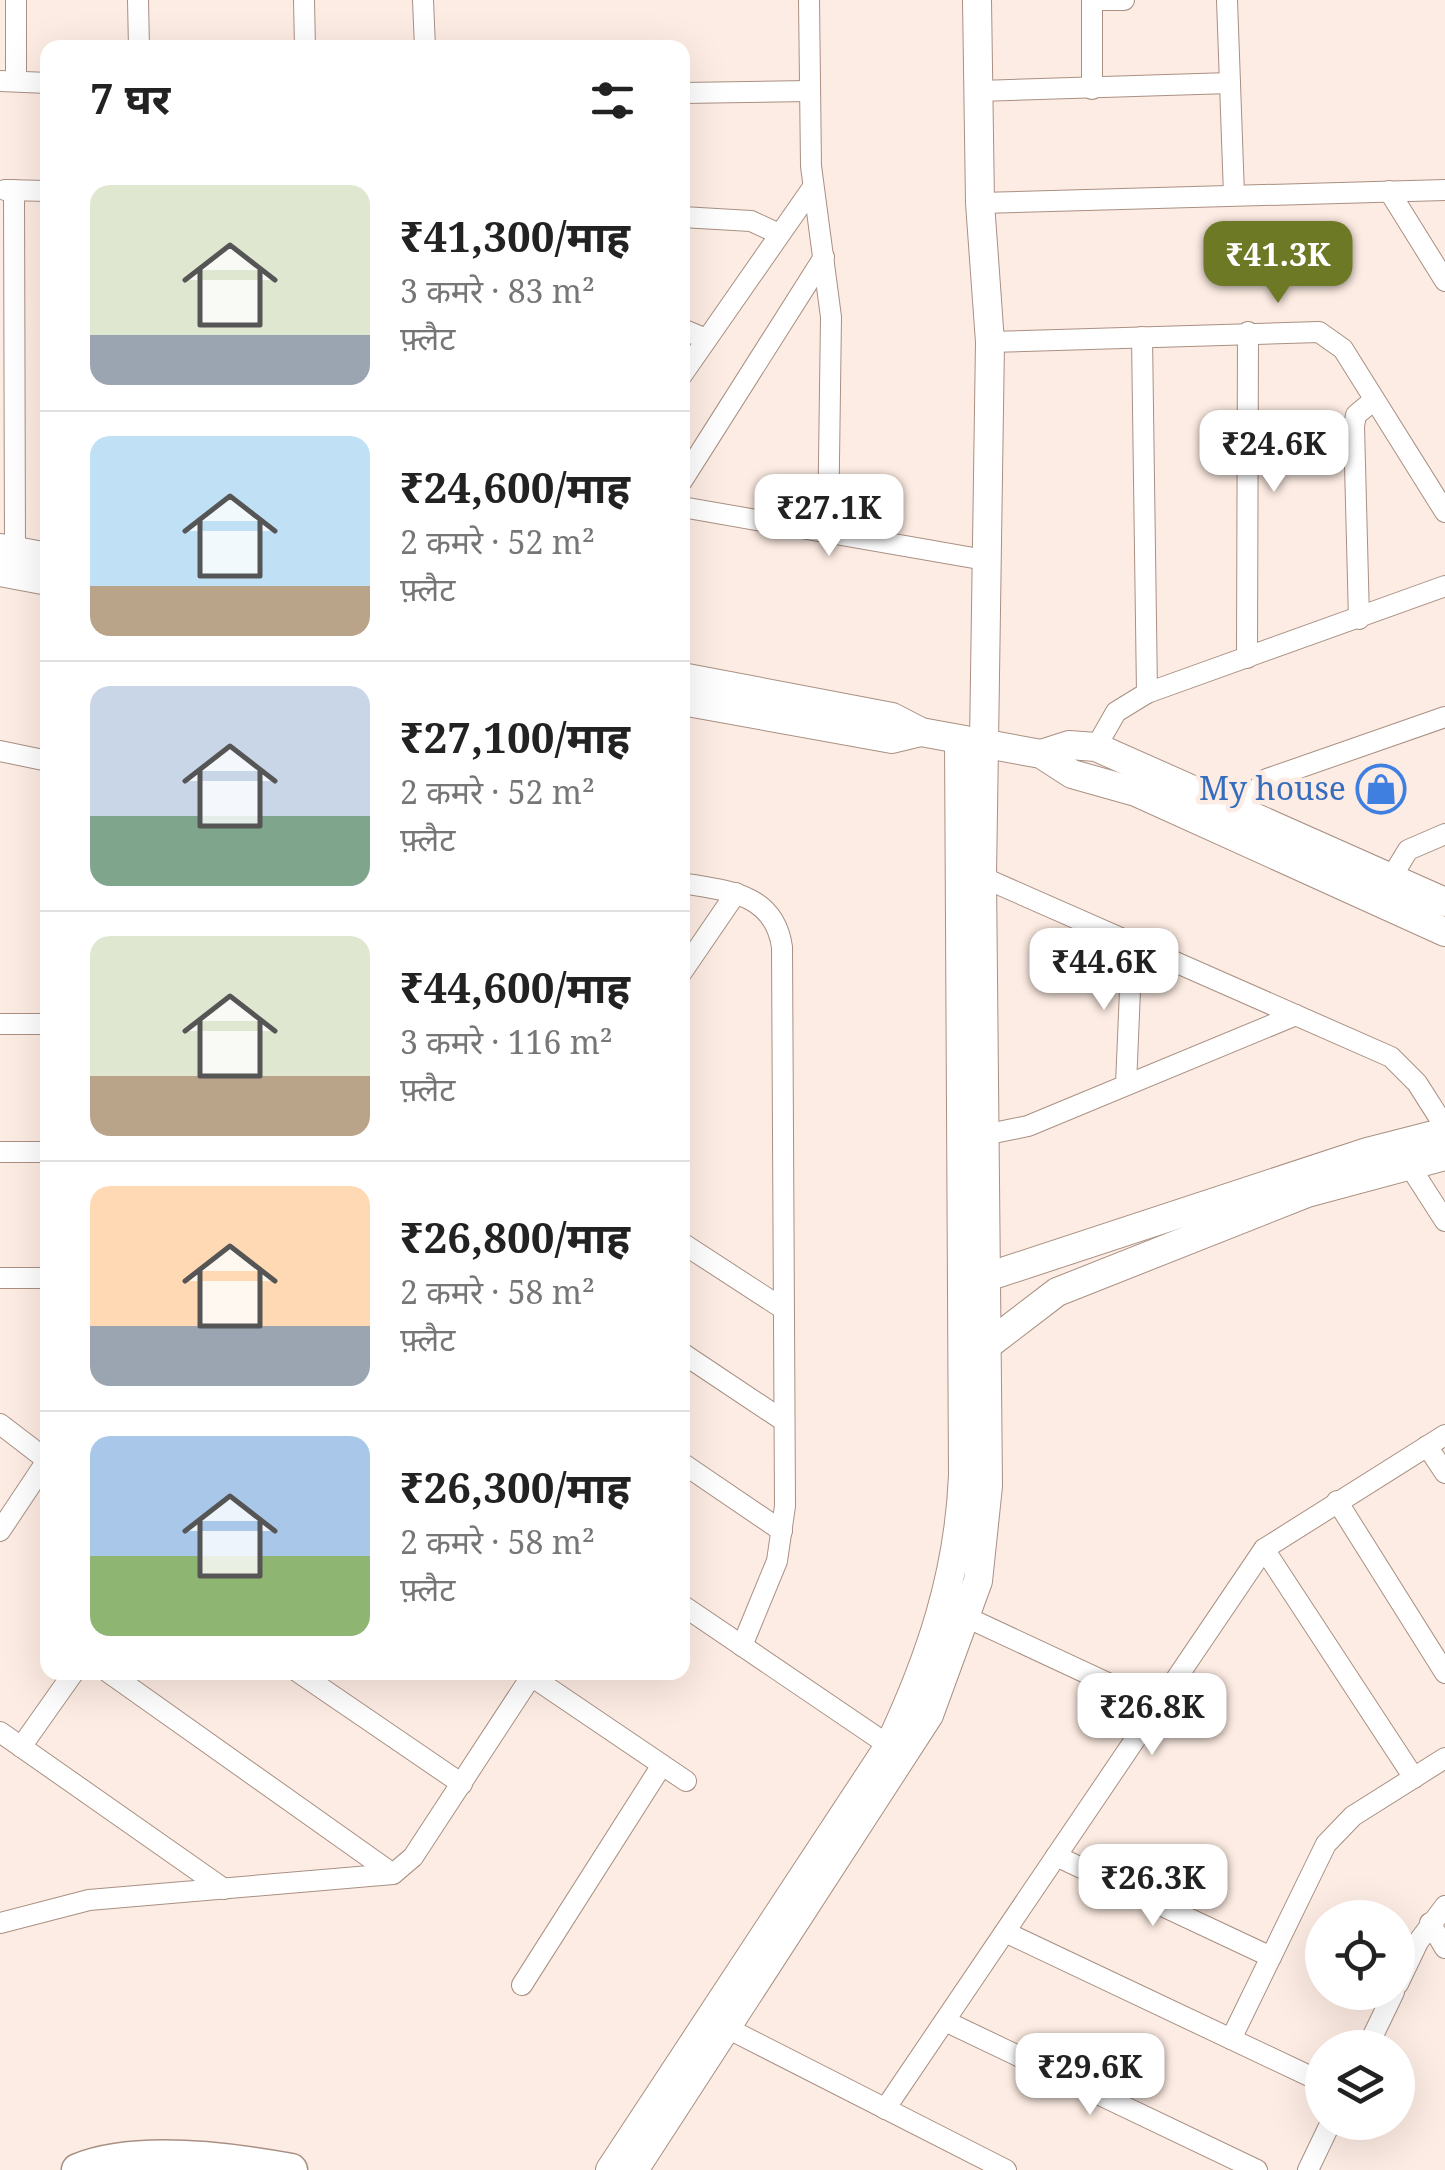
<!DOCTYPE html>
<html lang="hi">
<head>
<meta charset="utf-8">
<style>
  body { margin:0; font-family:"Noto Serif","Noto Sans Devanagari",serif; background:#f6f6f6; color:#222; height:100vh; display:flex; flex-direction:column; font-size:38px; white-space:nowrap }
  * { box-sizing:border-box; margin:0 }
  p { font-size:32px; color:#767676 }
  .icon { flex:none; width:55px; height:55px; fill:none; stroke:currentColor; stroke-width:2; stroke-linecap:round; stroke-linejoin:round }
  .map { position:relative; flex:1; overflow:hidden }
  .sheet { position:absolute; left:40px; top:40px; width:650px; height:1640px; display:flex; flex-direction:column; background:#fff; border-radius:20px; box-shadow:0 10px 40px #0002 }
  .sheet>* { flex:none }
  .buttons { position:absolute; left:1305px; top:1900px; display:grid; gap:20px }
  .buttons a { display:grid; place-items:center; width:110px; height:110px; border-radius:50%; background:#fff; box-shadow:0 10px 40px #0002; font-size:50px }
  .price { position:absolute; translate:-50% -85px; padding:0 22px; border-radius:20px; background:#fff; color:#222; font-size:32px; line-height:65px; filter:drop-shadow(0 2px 5px #0008) }
  .price::after { content:''; position:absolute; left:50%; top:60px; width:30px; height:22px; margin-left:-15px; background:inherit; clip-path:polygon(0 0,100% 0,50% 100%) }
  .price.active { background:#6d7925; color:#fff }
  ul { padding:0; list-style:none }
  li { display:flex; align-items:center; gap:30px; height:250px; padding:0 50px }
  li+li { border-top:2px solid #e0e0e0 }
  li span { display:grid; place-items:center; flex:none; width:280px; height:200px; border-radius:20px; color:#555 }
  li>.icon { margin-inline-start:auto }
  span .icon { width:120px; height:120px; fill:#fffc; stroke-width:1 }
  li b { font-size:42px }
  h2 { display:flex; justify-content:space-between; align-items:center; height:120px; padding:0 50px; font-size:42px }
  .map>svg:first-child { display:block }
  .lines { fill:none; stroke-linecap:round; stroke-linejoin:round }
  .street-casing { stroke:#a99082; stroke-width:22 }
  .secondary-casing { stroke:#a99082; stroke-width:30 }
  .primary-casing { stroke:#a99082; stroke-width:35 }
  .street { stroke:#fff; stroke-width:20 }
  .secondary { stroke:#fff; stroke-width:28 }
  .primary { stroke:#fff; stroke-width:32 }
  .labels { text-anchor:middle; stroke-width:9; stroke-linejoin:round; paint-order:stroke }
  .shop-label { font-size:32px; fill:#366cbe; stroke:#fdece3; text-anchor:end }
</style>
</head>
<body>
<div class="map">
<svg width="1445" height="2170" viewBox="0 0 1445 2170">
  <rect width="100%" height="100%" fill="#fdece3"/>
  <g class="lines">
    <g class="street-casing">
      <g id="street">
        <path d="M138 0 139 48"/>
        <path d="M304 0 305 48"/>
        <path d="M423 0 425 48"/>
        <path d="M809 0 811 166 831 317 828 533"/>
        <path d="M1092 0H1124"/>
        <path d="M1227 0 1234 195"/>
        <path d="M0 81 48 83"/>
        <path d="M16 81V0"/>
        <path d="M1092 89V0"/>
        <path d="M979 91 1230 83"/>
        <path d="M682 93 809 91"/>
        <path d="M5 190 48 191"/>
        <path d="M14 190 15 551"/>
        <path d="M1389 191 1445 281"/>
        <path d="M980 203 1445 190"/>
        <path d="M682 217 751 221 777 233"/>
        <path d="M682 329 706 339"/>
        <path d="M1142 337 1147 693"/>
        <path d="M990 342 1319 332 1343 349 1445 512"/>
        <path d="M682 375 813 187"/>
        <path d="M682 481 824 257"/>
        <path d="M682 507 985 560"/>
        <path d="M1359 619 1354 426 1356 415 1374 400"/>
        <path d="M1247 658 1248 332"/>
        <path d="M1096 747 1116 712 1147 693 1445 586"/>
        <path d="M0 751 48 761"/>
        <path d="M1236 810 1267 779 1445 717"/>
        <path d="M982 877 1391 1057 1417 1083 1445 1127"/>
        <path d="M1391 878 1408 850 1445 834"/>
        <path d="M682 883C728 891 774 893 782 947L785 1506 777 1561 742 1646"/>
        <path d="M682 972 736 893"/>
        <path d="M0 1024H48"/>
        <path d="M1126 1085 1132 943"/>
        <path d="M984 1135 1028 1126 1296 1015"/>
        <path d="M0 1152H48"/>
        <path d="M1409 1165 1445 1221"/>
        <path d="M682 1243 782 1308"/>
        <path d="M0 1278H48"/>
        <path d="M682 1353 784 1421"/>
        <path d="M0 1424 47 1460"/>
        <path d="M1427 1446 1445 1473"/>
        <path d="M682 1463 782 1531"/>
        <path d="M1337 1501 1445 1673"/>
        <path d="M0 1531 48 1459"/>
        <path d="M1264 1549 1414 1778"/>
        <path d="M682 1605 900 1753"/>
        <path d="M966 1617 1157 1706"/>
        <path d="M108 1672 393 1874"/>
        <path d="M298 1672 462 1784"/>
        <path d="M525 1672 686 1781"/>
        <path d="M0 1732 224 1889"/>
        <path d="M21 1747 74 1672"/>
        <path d="M1056 1856 1271 1957"/>
        <path d="M0 1923 89 1900 393 1874 413 1857 534 1672"/>
        <path d="M1430 1923 1445 1948"/>
        <path d="M1005 1932 1322 2082"/>
        <path d="M1398 1984 1418 1942 1445 1906"/>
        <path d="M522 1985 662 1765"/>
        <path d="M945 2021 1257 2170"/>
        <path d="M727 2028 1006 2170"/>
        <path d="M1231 2039 1326 1844 1353 1816 1445 1758"/>
        <path d="M1367 2048 1394 1992"/>
        <path d="M885 2109 1264 1549 1445 1435"/>
        <path d="M1308 2170 1331 2122"/>
      </g>
    </g>
    <g class="secondary-casing">
      <g id="secondary">
        <path d="M0 548 48 557"/>
        <path d="M0 572 48 581"/>
        <path d="M682 677 892 717 921 732 1041 754 1072 774 1136 792 1445 932"/>
        <path d="M682 701 892 739 921 732"/>
        <path d="M1041 754 1069 745 1096 747 1445 902"/>
        <path d="M987 1277 1367 1152 1445 1132"/>
        <path d="M989 1344 1057 1292 1307 1193 1445 1156"/>
        <path d="M610 2170 889 1746C931 1657 959 1573 963 1475L959 740"/>
        <path d="M634 2170 929 1715 978 1581 988 1486 982 877 990 342 980 203 977 0"/>
      </g>
    </g>
    <g class="primary-casing">
      <path id="primary" d="M78 2170C136 2146 231 2159 291 2170"/>
    </g>
    <use href="#street" class="street"/>
    <use href="#secondary" class="secondary"/>
    <use href="#primary" class="primary"/>
  </g>
  <defs>
    <g id="shop-ring" transform="scale(2.5)"><circle r="9.5" fill="#fdece3" stroke="#3f7fe0" stroke-width="1.5"/><path d="M-5-2.5h2.3a2.7 3.5 0 0 1 5.4 0H5L5.5 6h-11ZM-1.5-2.5h3a1.5 2.3 0 0 0-3 0Z" fill="#3f7fe0"/></g>
  </defs>
  <g fill-rule="evenodd">
    <use href="#shop-ring" x="1381" y="789"/>
  </g>
  <g class="labels">
    <g class="shop-label">
      <text x="1346" y="800">My house</text>
    </g>
  </g>
</svg>
<div class="buttons">
<a><svg class="icon" aria-label="locate" viewBox="0 0 24 24"><circle cx="12" cy="12" r="6"/><path d="M12 2v4M12 18v4M2 12h4M18 12h4"/></svg></a>
<a><svg class="icon" aria-label="layers" viewBox="0 0 24 24"><path d="M12 4l9 5-9 5-9-5zM3 14l9 5 9-5"/></svg></a>
</div>
<b class="price active" style="left:1278px;top:306px">₹41.3K</b>
<b class="price" style="left:1274px;top:495px">₹24.6K</b>
<b class="price" style="left:829px;top:559px">₹27.1K</b>
<b class="price" style="left:1104px;top:1013px">₹44.6K</b>
<b class="price" style="left:1152px;top:1758px">₹26.8K</b>
<b class="price" style="left:1153px;top:1929px">₹26.3K</b>
<b class="price" style="left:1090px;top:2118px">₹29.6K</b>
<section class="sheet">
<h2>7 घर<svg class="icon" aria-label="filters" viewBox="0 0 24 24"><path d="M4 7h16M4 17h16"/><circle cx="9" cy="7" r="2"/><circle cx="15" cy="17" r="2"/></svg></h2>
<ul>
<li><span style="background:linear-gradient(#dfe7d0 75%,#9aa5b1 0)"><svg class="icon" aria-label="home" viewBox="0 0 24 24"><path d="M3 11l9-7 9 7M6 9v11h12V9"/></svg></span><div><b>₹41,300/माह</b><p>3 कमरे · 83 m²</p><p>फ़्लैट</p></div></li>
<li><span style="background:linear-gradient(#bfe0f5 75%,#b9a48a 0)"><svg class="icon" aria-label="home" viewBox="0 0 24 24"><path d="M3 11l9-7 9 7M6 9v11h12V9"/></svg></span><div><b>₹24,600/माह</b><p>2 कमरे · 52 m²</p><p>फ़्लैट</p></div></li>
<li><span style="background:linear-gradient(#c9d6e8 65%,#7fa58c 0)"><svg class="icon" aria-label="home" viewBox="0 0 24 24"><path d="M3 11l9-7 9 7M6 9v11h12V9"/></svg></span><div><b>₹27,100/माह</b><p>2 कमरे · 52 m²</p><p>फ़्लैट</p></div></li>
<li><span style="background:linear-gradient(#dfe7d0 70%,#b9a48a 0)"><svg class="icon" aria-label="home" viewBox="0 0 24 24"><path d="M3 11l9-7 9 7M6 9v11h12V9"/></svg></span><div><b>₹44,600/माह</b><p>3 कमरे · 116 m²</p><p>फ़्लैट</p></div></li>
<li><span style="background:linear-gradient(#ffd9b3 70%,#9aa5b1 0)"><svg class="icon" aria-label="home" viewBox="0 0 24 24"><path d="M3 11l9-7 9 7M6 9v11h12V9"/></svg></span><div><b>₹26,800/माह</b><p>2 कमरे · 58 m²</p><p>फ़्लैट</p></div></li>
<li><span style="background:linear-gradient(#a9c7e8 60%,#8fb573 0)"><svg class="icon" aria-label="home" viewBox="0 0 24 24"><path d="M3 11l9-7 9 7M6 9v11h12V9"/></svg></span><div><b>₹26,300/माह</b><p>2 कमरे · 58 m²</p><p>फ़्लैट</p></div></li>
</ul>
</section>
</div>
</body>
</html>
